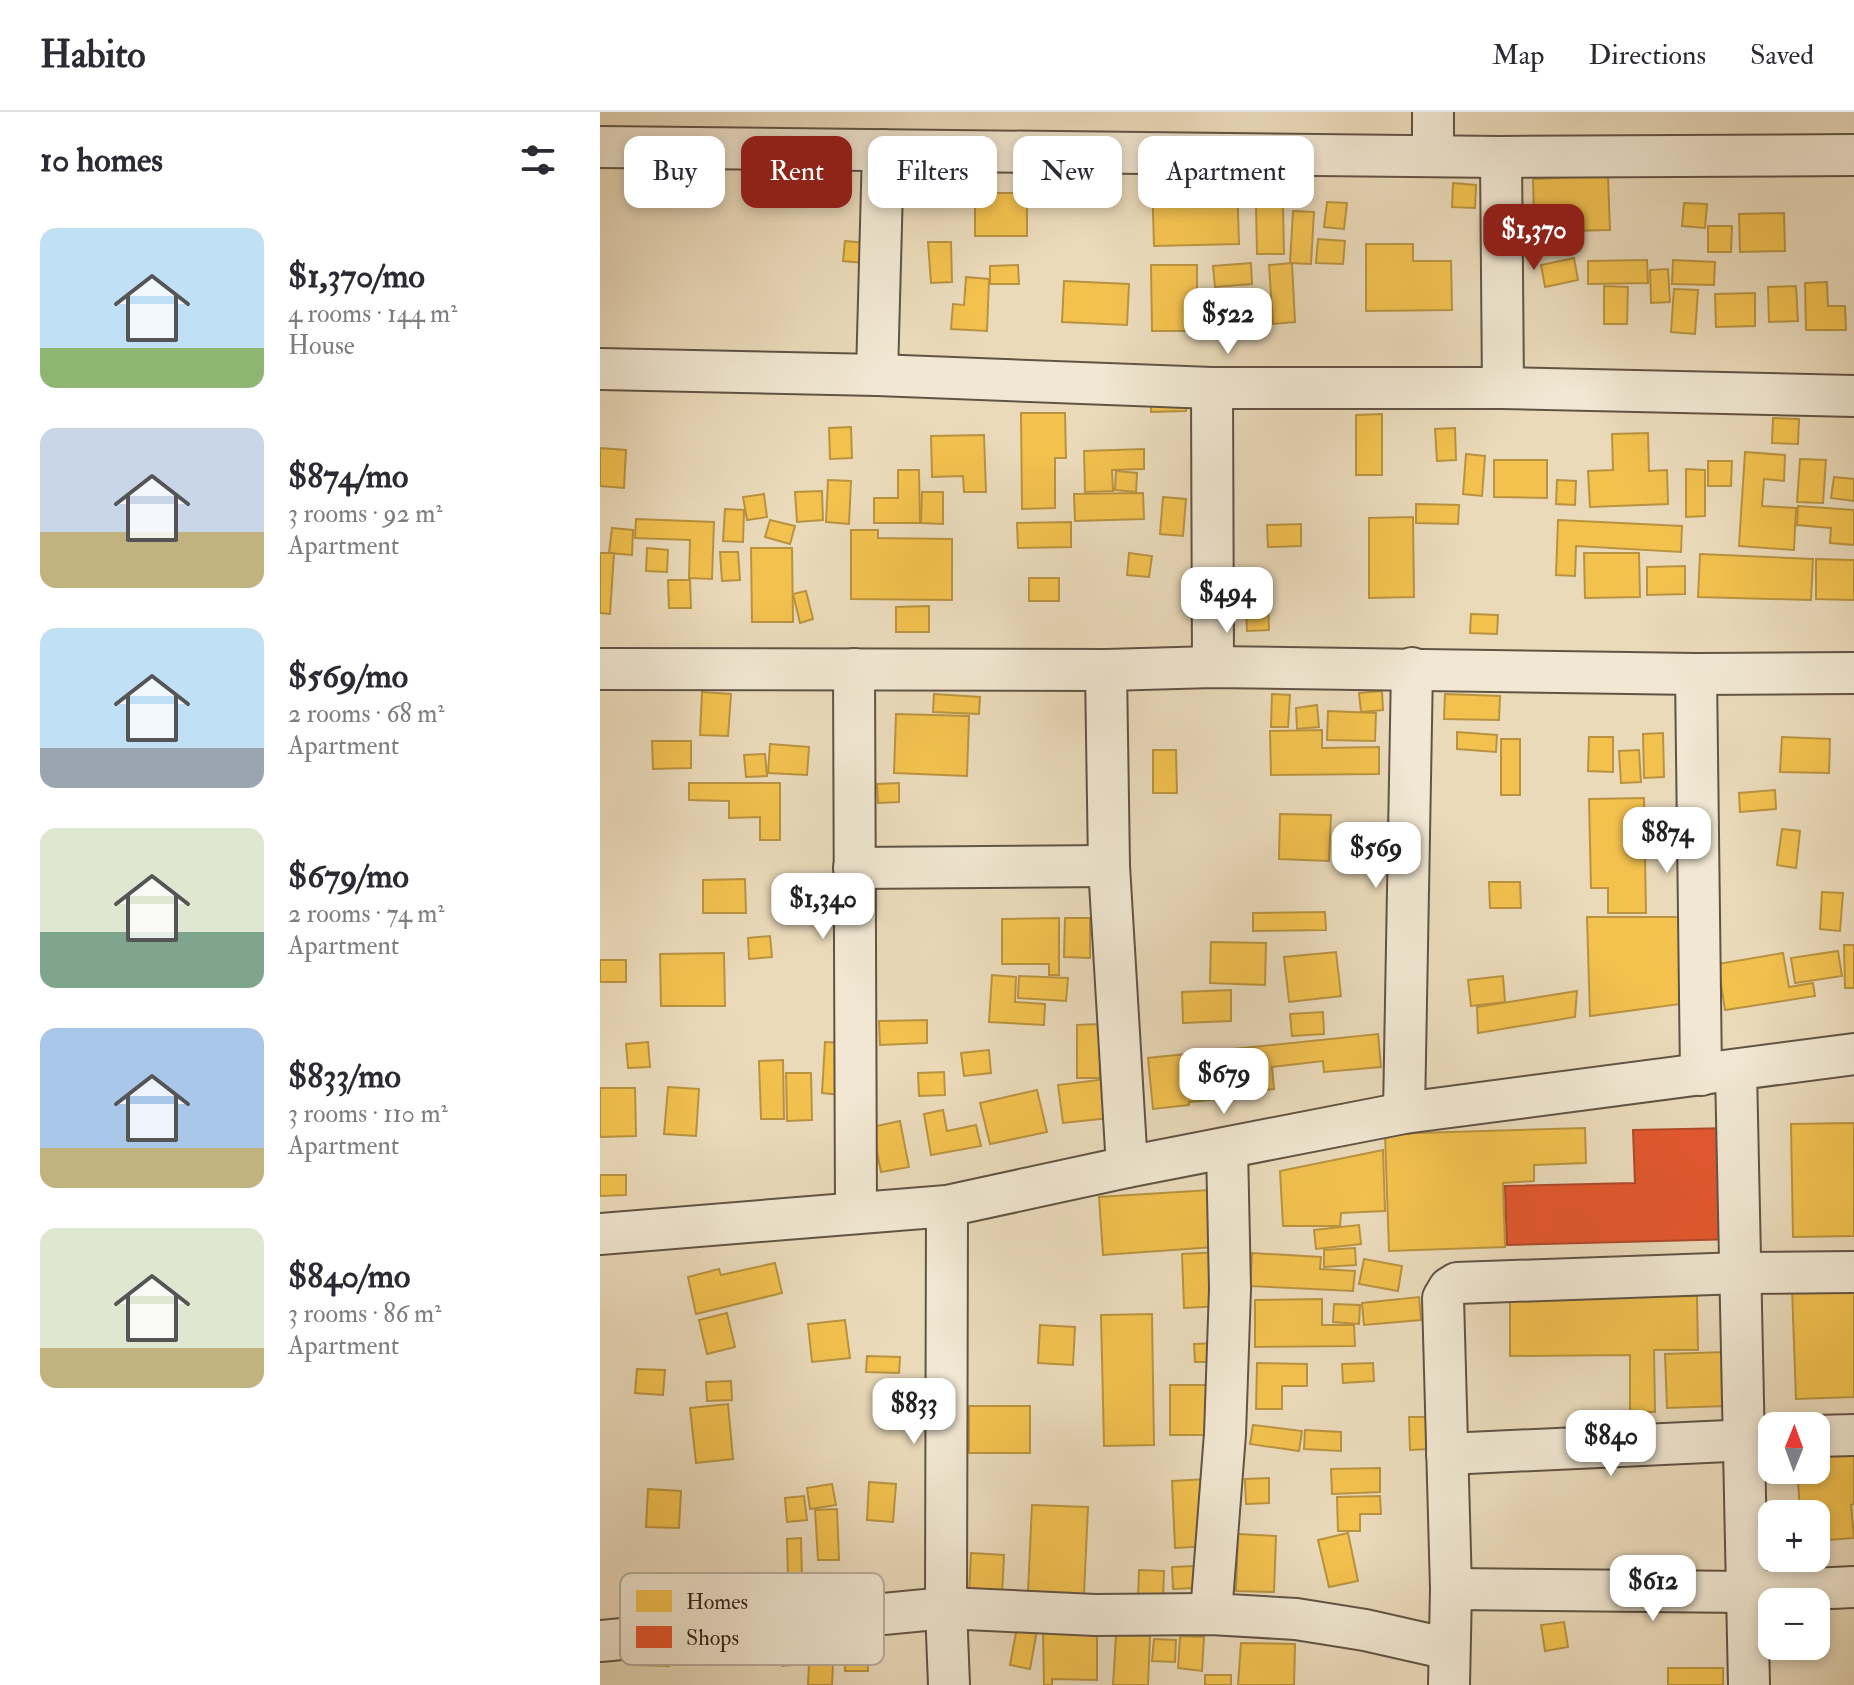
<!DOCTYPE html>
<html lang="en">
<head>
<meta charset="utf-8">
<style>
  body { margin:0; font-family:"IM FELL Double Pica",serif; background:#f2f2f3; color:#2b2b33; height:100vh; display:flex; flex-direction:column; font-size:30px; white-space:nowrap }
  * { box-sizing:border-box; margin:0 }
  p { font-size:26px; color:#7c7c81 }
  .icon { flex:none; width:44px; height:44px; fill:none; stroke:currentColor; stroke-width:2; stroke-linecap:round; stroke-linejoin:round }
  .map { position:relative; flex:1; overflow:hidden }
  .sheet { display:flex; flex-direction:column; background:#fff; width:600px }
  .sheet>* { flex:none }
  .banner { position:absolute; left:24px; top:24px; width:760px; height:72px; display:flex; gap:16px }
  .needle { width:52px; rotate:1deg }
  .controls { position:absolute; left:1158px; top:1300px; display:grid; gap:16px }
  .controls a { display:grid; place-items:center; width:72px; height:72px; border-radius:16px; background:#fff; box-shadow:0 4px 12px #0003; font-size:40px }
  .price { position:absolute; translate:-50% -68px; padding:0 18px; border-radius:16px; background:#fff; color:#222; font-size:26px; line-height:52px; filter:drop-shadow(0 2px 4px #0008) }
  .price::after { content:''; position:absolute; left:50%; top:48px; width:24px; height:18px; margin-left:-12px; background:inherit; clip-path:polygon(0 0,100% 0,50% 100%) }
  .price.on { background:#8f2418; color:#fff }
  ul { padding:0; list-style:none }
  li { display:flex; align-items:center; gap:24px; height:200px; padding:0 40px }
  li span { display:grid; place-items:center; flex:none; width:224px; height:160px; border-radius:16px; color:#555 }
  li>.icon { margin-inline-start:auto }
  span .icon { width:96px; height:96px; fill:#fffc; stroke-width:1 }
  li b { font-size:34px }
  h2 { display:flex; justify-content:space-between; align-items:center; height:96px; padding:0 40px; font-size:34px }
  .tag { padding:0 28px; border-radius:16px; background:#fff; box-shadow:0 4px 12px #0003; font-size:28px; line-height:72px }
  .tag.on { background:#8f2418; color:#fff }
  header { display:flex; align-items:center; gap:48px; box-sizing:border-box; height:112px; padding:0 40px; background:#fff; border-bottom:2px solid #e1e1e2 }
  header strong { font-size:38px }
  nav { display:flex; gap:44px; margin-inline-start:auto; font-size:28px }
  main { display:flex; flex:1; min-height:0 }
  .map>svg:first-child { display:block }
  .homes { fill:#f2c14e; stroke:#b99340; stroke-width:2 }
  .shops { fill:#e4572e; stroke:#b04929; stroke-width:2 }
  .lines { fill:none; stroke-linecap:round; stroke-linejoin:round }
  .minor-casing { stroke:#625445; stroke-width:44 }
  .minor { stroke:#f1e7d2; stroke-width:40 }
  .key { fill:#f1e7d2; stroke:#b9ad9c; stroke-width:2 }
  .key-label { font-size:22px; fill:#35271e }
</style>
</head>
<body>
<header>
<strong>Habito</strong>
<nav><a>Map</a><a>Directions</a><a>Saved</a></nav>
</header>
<main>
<section class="sheet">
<h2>10 homes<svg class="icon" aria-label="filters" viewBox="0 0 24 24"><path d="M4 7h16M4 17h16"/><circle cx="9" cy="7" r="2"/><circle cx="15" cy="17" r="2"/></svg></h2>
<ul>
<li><span style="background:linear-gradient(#bfe0f5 75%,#8fb573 0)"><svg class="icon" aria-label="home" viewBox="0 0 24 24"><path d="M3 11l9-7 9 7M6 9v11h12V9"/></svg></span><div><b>$1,370/mo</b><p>4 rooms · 144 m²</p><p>House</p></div></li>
<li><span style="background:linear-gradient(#c9d6e8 65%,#c2b280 0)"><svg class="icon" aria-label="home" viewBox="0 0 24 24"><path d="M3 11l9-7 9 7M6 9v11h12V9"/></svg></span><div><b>$874/mo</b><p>3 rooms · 92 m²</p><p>Apartment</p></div></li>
<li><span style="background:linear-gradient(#bfe0f5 75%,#9aa5b1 0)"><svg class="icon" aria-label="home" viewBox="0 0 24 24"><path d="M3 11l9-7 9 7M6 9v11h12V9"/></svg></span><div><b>$569/mo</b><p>2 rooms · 68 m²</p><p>Apartment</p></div></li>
<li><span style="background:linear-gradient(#dfe7d0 65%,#7fa58c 0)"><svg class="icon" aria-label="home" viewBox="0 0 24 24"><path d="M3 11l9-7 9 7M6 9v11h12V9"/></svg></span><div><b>$679/mo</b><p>2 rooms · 74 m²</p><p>Apartment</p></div></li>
<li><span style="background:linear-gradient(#a9c7e8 75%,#c2b280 0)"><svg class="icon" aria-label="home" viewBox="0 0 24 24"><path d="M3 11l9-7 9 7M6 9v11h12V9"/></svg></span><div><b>$833/mo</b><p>3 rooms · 110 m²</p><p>Apartment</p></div></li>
<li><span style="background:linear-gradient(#dfe7d0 75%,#c2b280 0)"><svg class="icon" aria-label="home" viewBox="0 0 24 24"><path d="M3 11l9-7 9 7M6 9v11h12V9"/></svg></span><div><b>$840/mo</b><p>3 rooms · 86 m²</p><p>Apartment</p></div></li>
</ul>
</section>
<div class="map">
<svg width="1254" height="1573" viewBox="0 0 1254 1573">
  <rect width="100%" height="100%" fill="#eadaba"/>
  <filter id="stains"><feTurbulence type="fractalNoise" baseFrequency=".0025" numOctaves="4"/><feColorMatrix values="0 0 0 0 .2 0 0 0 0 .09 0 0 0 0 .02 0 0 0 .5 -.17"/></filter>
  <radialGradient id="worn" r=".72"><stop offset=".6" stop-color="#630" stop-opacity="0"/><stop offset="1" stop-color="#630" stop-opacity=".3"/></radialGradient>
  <g class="homes">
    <path d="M1008 64 1010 118 969 119 970 142 935 143 933 67Z"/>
    <path d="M637 67 639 132 554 134 552 68Z"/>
    <path d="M853 71 876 73 875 96 852 95Z"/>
    <rect x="375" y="81" width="52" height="43"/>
    <path d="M727 90 747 91 744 117 724 115Z"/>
    <path d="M1084 91 1107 92 1105 116 1082 114Z"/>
    <path d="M656 94H683L684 142H657Z"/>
    <path d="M693 99 714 100 711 152 690 151Z"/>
    <path d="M1184 101 1185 139 1140 140 1139 102Z"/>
    <path d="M1108 114H1132L1131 140H1108Z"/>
    <path d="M718 127 745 129 743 152 716 151Z"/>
    <path d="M245 129 276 132 274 152 243 149Z"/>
    <path d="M328 130H351L352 170 331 171Z"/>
    <path d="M766 132H813V149H851L852 198 766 199Z"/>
    <path d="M974 146 978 168 945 175 941 153Z"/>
    <path d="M1047 148 1048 171 988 172V149Z"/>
    <path d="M1073 148 1115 150 1114 173 1072 172Z"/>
    <path d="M651 151 652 172 615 175 613 154Z"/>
    <path d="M692 151 695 210 673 212 669 153Z"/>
    <path d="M418 153 419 172H390V154Z"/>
    <path d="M551 153H597V219H552Z"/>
    <path d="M1068 157 1070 190 1051 191 1050 158Z"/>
    <path d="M366 165 389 167 387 219 351 217 353 192 364 193Z"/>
    <path d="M464 169 529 172 527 213 462 210Z"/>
    <path d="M1227 170 1228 194H1245L1246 218H1206L1205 171Z"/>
    <path d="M1004 174 1028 175 1027 212H1004Z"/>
    <path d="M1196 174 1198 209 1169 210 1168 175Z"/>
    <path d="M1074 177 1098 178 1095 222 1071 220Z"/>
    <path d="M1155 181V214L1116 215 1115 182Z"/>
    <path d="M586 281V299L551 300V282Z"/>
    <path d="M421 301H465L466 346H455V396L422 397Z"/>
    <path d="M782 302V363H756V303Z"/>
    <path d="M1173 306 1199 307 1198 332 1172 331Z"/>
    <path d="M251 315 252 346 230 347 229 316Z"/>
    <path d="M855 316 856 348 837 349 835 317Z"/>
    <path d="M1048 321 1049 359 1067 358 1068 392 990 395 988 359 1013 358 1012 322Z"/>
    <path d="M384 323 386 380H364L363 364 332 365 331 324Z"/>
    <path d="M0 336 26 338 24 376 0 374Z"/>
    <path d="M544 337V357L512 358 513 379 485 380 484 339Z"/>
    <path d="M1145 340 1185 343 1184 369 1164 367 1162 394 1196 396 1194 438 1139 434Z"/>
    <path d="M866 342 885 344 882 384 863 382Z"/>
    <path d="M1200 347 1226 348 1223 391 1197 390Z"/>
    <path d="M894 348H947V386L894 385Z"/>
    <path d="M1108 349H1132L1131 374H1108Z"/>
    <path d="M1086 357 1105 358V404L1086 405Z"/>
    <path d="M298 358H319L320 411H274V386H298Z"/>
    <path d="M516 359 537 361 536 380 515 378Z"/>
    <path d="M1234 365 1254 367V389L1231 386Z"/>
    <path d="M228 368 251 369 249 412 226 410Z"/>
    <path d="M957 368 976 369 975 393 956 392Z"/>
    <path d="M222 379 223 408 197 410 195 380Z"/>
    <path d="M322 380H343V412L321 411Z"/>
    <path d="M543 381 544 407 475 409 474 382Z"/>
    <path d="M164 382 167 405 147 408 143 385Z"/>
    <path d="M563 385 586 387 583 424 560 422Z"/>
    <path d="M816 392 859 393 858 412 816 411Z"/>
    <path d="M1198 394 1254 398V433L1230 431 1231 416 1197 413Z"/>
    <path d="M125 397 144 398 143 430 123 429Z"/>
    <path d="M813 405 814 485 769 486V406Z"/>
    <path d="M36 407 114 410 112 467 89 466 90 428 35 426Z"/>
    <path d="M170 408 195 414 190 432 165 425Z"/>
    <path d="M958 408 1082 414 1081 440 976 434 975 464 956 463Z"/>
    <path d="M471 410V435L418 436 417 411Z"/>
    <path d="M701 412V434L668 435 667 413Z"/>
    <path d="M12 416 33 418 32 443 9 441Z"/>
    <path d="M251 418H278V426L352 427V488L251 487Z"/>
    <path d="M47 436 68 438 67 460 46 459Z"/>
    <path d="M151 436H192L193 510H152Z"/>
    <path d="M120 440H138L140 468 122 469Z"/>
    <path d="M0 441H14L10 502 0 501Z"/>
    <path d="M529 441 552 444 549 465 527 463Z"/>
    <path d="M984 441H1039L1040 485 985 486Z"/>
    <path d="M1100 442 1213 447 1211 488 1098 485Z"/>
    <path d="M1216 447 1254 448V488L1216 487Z"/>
    <path d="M1085 454V482L1047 483V455Z"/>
    <rect x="429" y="466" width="30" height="23"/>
    <path d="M68 468H90L91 496H69Z"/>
    <path d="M206 479 213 507 200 511 193 482Z"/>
    <path d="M646 492H668L669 518 647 519Z"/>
    <path d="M329 494V520H296V495Z"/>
    <path d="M871 502 898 503 897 522 870 521Z"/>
    <path d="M782 579 783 598 761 600 759 581Z"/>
    <path d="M102 580 131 582 128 624 100 623Z"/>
    <path d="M334 582 380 585 379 602 333 600Z"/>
    <path d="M672 582 690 583 688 615H671Z"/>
    <path d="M845 582 900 584 899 608 844 607Z"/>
    <path d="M717 593 719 615 697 617 696 596Z"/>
    <path d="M728 599 776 601 775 629 727 628Z"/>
    <path d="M296 602 369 604 367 664 294 661Z"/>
    <path d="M722 618V636L779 635V662L671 663 670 619Z"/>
    <path d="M857 620 897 623 896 640 857 637Z"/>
    <path d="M1063 621 1064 665 1044 666 1043 622Z"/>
    <path d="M989 625H1013V660L988 659Z"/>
    <path d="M1182 625 1230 627 1229 661 1180 660Z"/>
    <rect x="901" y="627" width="19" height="56"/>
    <path d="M52 629H91V656L53 657Z"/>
    <path d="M170 632 209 635 207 663 168 661Z"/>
    <path d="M553 638H576L577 681H553Z"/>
    <path d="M1039 638 1041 670 1021 671 1019 639Z"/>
    <path d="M165 642 167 664 146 665 144 643Z"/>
    <path d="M89 671H180V728H160V705L129 706V689L89 688Z"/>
    <path d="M299 671V690L278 691 277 672Z"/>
    <path d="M1175 678 1176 697 1140 700 1139 681Z"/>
    <path d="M1044 686 1046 801H1008V776H991L989 687Z"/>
    <path d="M680 702 731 703 729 749 679 747Z"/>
    <path d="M1182 717 1200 719 1196 756 1177 753Z"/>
    <path d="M145 767 146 801H103V768Z"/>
    <path d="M889 770H920L921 796H890Z"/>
    <path d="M1222 780 1243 781 1240 819 1220 817Z"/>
    <path d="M725 800 726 818 653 819V801Z"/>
    <path d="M987 805H1087L1088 891 990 904Z"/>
    <path d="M459 806V863H449V852H402V807Z"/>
    <path d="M465 806H490V846L464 845Z"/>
    <path d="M170 824 172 845 149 847 148 826Z"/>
    <path d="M611 830 666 831 665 873 610 871Z"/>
    <path d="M1244 833H1254V876H1245Z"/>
    <path d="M1238 839 1242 864 1195 871 1191 846Z"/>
    <path d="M736 840 741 884 689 890 684 845Z"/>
    <path d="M124 841 125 894H61L60 842Z"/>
    <path d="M1183 841 1189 875 1213 871 1215 884 1125 898 1118 852Z"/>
    <rect x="0" y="848" width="26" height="22"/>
    <path d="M392 863 416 865 415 890 445 892 444 913 389 910Z"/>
    <path d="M419 864 468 866 466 889 418 886Z"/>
    <path d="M903 864 905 890 871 894 868 868Z"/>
    <path d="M631 878V909L583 911 582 880Z"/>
    <path d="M977 879 975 905 878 921 877 895Z"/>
    <path d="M723 900 724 922 692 924 690 902Z"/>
    <path d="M327 908V931L280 933 279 909Z"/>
    <path d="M499 912 500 966H477V913Z"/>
    <path d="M778 922 781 955 724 960 723 949 672 955 674 977 638 981V985L589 990V993L553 997 548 946Z"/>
    <path d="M48 930 50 955 28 956 26 932Z"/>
    <path d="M225 930 244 931 241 983 222 981Z"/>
    <path d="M389 938 391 961 364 964 361 941Z"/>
    <path d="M183 948 184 1007H161L159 949Z"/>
    <path d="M344 960 345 983 319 984 318 961Z"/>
    <path d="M186 961H211L212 1008 187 1009Z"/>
    <path d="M514 966 519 1005 463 1011 458 973Z"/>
    <path d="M68 975 99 977 96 1024 64 1022Z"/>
    <path d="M0 976H35L36 1024 0 1025Z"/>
    <path d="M437 978 447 1020 390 1032 380 991Z"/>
    <path d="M343 998 347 1019 376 1013 381 1034 331 1043 324 1002Z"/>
    <path d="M300 1009 309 1055 281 1060 272 1015Z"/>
    <path d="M1254 1011V1124L1193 1125 1191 1012Z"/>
    <path d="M985 1016 986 1051 934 1053V1069L903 1071 905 1135 789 1139 785 1022Z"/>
    <path d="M783 1038 785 1099 741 1101 740 1114H683L680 1059Z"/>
    <path d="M0 1063H26V1083L0 1084Z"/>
    <path d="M610 1078 614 1135 503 1143 499 1085Z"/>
    <path d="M759 1113 761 1132 716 1137 714 1118Z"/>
    <path d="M755 1136 756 1153 724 1155V1138Z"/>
    <path d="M620 1140 623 1194 584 1196 582 1142Z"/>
    <path d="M652 1141 721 1145 720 1157 755 1159 753 1179 650 1174Z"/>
    <path d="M764 1147 802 1154 798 1179 759 1172Z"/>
    <path d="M175 1151 182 1181 96 1202 88 1165 119 1157 121 1163Z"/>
    <path d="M1254 1175V1285L1196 1287 1192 1177Z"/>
    <path d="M1097 1184 1098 1238H1054L1055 1300H1030V1243L910 1244V1185Z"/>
    <path d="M819 1185 821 1208 764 1213 762 1191Z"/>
    <path d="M722 1187V1213H754L755 1234 655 1235V1188Z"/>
    <path d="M734 1192 760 1193 759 1212 733 1210Z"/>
    <path d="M127 1201 135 1235 107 1242 99 1208Z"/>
    <path d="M552 1202 554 1333 504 1334 501 1203Z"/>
    <path d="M245 1208 250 1246 212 1250 208 1212Z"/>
    <path d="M440 1213 475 1215 473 1253 438 1251Z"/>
    <path d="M616 1231 617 1250H595L594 1232Z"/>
    <path d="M1124 1240 1126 1294 1067 1296 1065 1242Z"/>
    <path d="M267 1244 300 1245 299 1261 266 1260Z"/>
    <path d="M657 1251 707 1252V1274H682V1297H656Z"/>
    <path d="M773 1251 774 1269 743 1271 742 1252Z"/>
    <path d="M37 1257 65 1258 63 1283 35 1281Z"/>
    <rect x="308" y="1268" width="30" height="44"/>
    <path d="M131 1269 132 1288 107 1289 106 1270Z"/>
    <path d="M570 1273H613L614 1323H570Z"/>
    <path d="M128 1292 133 1347 96 1351 90 1296Z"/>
    <rect x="369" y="1294" width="61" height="47"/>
    <path d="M809 1305H827L829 1337 810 1338Z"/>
    <path d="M653 1313 702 1319 699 1339 650 1332Z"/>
    <path d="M705 1318 741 1320V1339L704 1337Z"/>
    <path d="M1254 1331V1392L1251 1393 1254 1426 1228 1428 1225 1395 1200 1397 1197 1358H1216V1334Z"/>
    <path d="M780 1356V1380L732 1382 731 1357Z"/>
    <path d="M669 1366V1391L646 1392 645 1367Z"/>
    <path d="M607 1367 610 1434 575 1436 572 1369Z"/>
    <path d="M269 1370 296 1372 293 1410 267 1408Z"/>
    <path d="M232 1372 236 1393 210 1397 207 1376Z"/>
    <path d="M48 1377 81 1379 79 1416 46 1415Z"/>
    <path d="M204 1384 207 1408 187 1410 185 1386Z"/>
    <path d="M780 1384 781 1402H760V1419H738L737 1385Z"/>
    <path d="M432 1393 488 1395 484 1483 428 1480Z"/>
    <path d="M237 1397 239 1448H218L215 1398Z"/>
    <path d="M748 1421 758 1469 729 1475 718 1428Z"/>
    <path d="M638 1422 676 1424 674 1480 636 1479Z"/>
    <path d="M201 1426 202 1466 188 1467 187 1427Z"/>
    <path d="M1216 1439 1220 1440 1217 1463 1196 1461 1198 1446H1216Z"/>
    <path d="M371 1441 404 1443 402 1484 369 1482Z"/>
    <path d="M594 1454 595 1476 573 1477 572 1455Z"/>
    <path d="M539 1458 564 1459 563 1488 538 1486Z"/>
    <path d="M964 1510 968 1535 945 1539 941 1513Z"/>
    <path d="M417 1515 437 1518 430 1557 410 1553Z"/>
    <path d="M443 1519H497V1568L452 1567V1573H444Z"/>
    <path d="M516 1523 550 1524 548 1573H513Z"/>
    <path d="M580 1524 604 1525 602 1559 578 1556Z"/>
    <path d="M200 1526 203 1552 182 1554 178 1528Z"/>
    <path d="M267 1527 268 1559H245L244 1528Z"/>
    <path d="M554 1527 576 1528 575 1550 552 1549Z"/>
    <path d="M641 1531 695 1532 694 1573H638Z"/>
    <path d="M34 1535 69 1536V1554L33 1553Z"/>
    <path d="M209 1550 233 1552 232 1573H208Z"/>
    <rect x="1068" y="1556" width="55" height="17"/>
    <rect x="605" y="1563" width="26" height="10"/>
  </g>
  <path class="shops" d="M1133 1016 1136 1127 907 1133 905 1074 1035 1071 1033 1018Z"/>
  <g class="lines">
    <g class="minor-casing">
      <g id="minor">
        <path d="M0 35 901 45 1254 43"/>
        <path d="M833 42V0"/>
        <path d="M901 45 903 276"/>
        <path d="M0 257 277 263 612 276H903L1254 284"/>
        <path d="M277 263 283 38"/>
        <path d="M612 276 613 555"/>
        <path d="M0 557 506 558 613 555 1096 562 1254 561"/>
        <path d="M254 557 256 1100"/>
        <path d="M506 558 509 754 527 1055"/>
        <path d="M1096 562 1101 963"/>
        <path d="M254 756 509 754"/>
        <path d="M1136 958 1149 1573"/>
        <path d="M804 1001 812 556"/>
        <path d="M347 1094 346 1496 349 1573"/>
        <path d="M0 1122 347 1094 527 1055 804 1001 1254 942"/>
        <path d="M1216 1324 1254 1323"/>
        <path d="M847 1342 1171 1327"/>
        <path d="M851 1477 1147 1480 1254 1475"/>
        <path d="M611 1502 625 1322 630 1177 627 1036"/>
        <path d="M0 1529 346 1496 495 1503 611 1502 696 1507 765 1518 849 1537"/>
        <path d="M849 1573 851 1477 843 1186 849 1176 857 1171 1141 1161 1254 1160"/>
      </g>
    </g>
    <use href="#minor" class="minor"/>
  </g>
  <rect x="20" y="1461" width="264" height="92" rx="12" class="key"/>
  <rect x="36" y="1478" width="36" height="22" fill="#f2c14e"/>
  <rect x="36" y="1514" width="36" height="22" fill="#e4572e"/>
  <g class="key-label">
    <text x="86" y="1497">Homes</text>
    <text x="86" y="1533">Shops</text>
  </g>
  <rect width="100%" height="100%" filter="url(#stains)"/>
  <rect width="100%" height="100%" fill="url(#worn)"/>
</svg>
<div class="controls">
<a><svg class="needle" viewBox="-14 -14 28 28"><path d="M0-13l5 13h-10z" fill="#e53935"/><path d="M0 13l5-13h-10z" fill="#7c7c81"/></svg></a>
<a>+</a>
<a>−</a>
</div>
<b class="price on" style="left:934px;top:160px">$1,370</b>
<b class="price" style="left:628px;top:244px">$522</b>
<b class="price" style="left:627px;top:523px">$494</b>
<b class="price" style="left:1067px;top:763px">$874</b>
<b class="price" style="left:776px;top:778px">$569</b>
<b class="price" style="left:223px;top:829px">$1,340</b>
<b class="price" style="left:624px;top:1004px">$679</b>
<b class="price" style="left:314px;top:1334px">$833</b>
<b class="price" style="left:1011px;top:1366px">$840</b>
<b class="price" style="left:1053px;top:1511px">$612</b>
<div class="banner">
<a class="tag">Buy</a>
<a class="tag on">Rent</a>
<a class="tag">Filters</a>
<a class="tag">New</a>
<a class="tag">Apartment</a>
</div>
</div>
</main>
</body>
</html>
